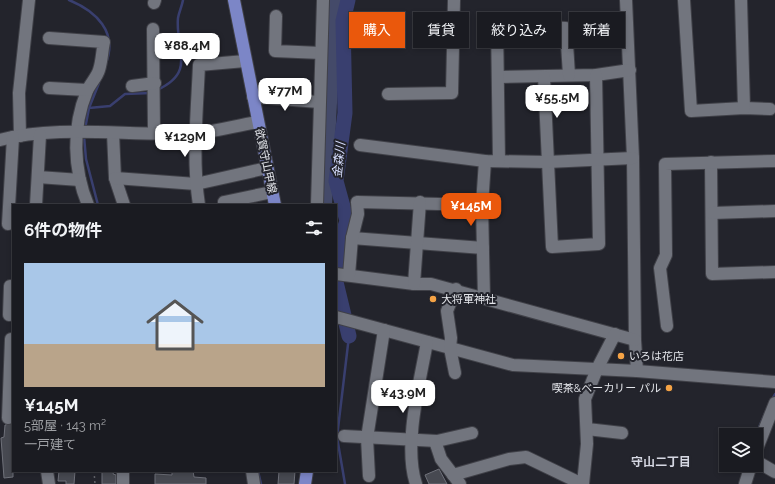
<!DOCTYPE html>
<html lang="ja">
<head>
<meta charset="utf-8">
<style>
  body { margin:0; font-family:Raleway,"Noto Sans JP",sans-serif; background:#27282e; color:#f1f3f6; height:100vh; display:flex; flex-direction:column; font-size:15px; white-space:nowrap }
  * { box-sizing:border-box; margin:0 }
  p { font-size:13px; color:#9fa1a5 }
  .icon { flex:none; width:22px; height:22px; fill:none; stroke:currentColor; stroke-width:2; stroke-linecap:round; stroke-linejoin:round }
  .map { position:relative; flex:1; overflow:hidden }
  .sheet { position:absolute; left:12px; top:204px; width:325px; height:268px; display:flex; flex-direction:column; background:#1a1b21; border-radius:0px; box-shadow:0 2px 6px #0003,0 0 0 1px #38393f }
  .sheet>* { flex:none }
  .guide { position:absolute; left:349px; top:12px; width:366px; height:36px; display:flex; gap:8px }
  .controls { position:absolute; left:719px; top:428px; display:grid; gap:8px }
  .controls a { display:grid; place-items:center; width:44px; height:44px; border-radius:0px; background:#1a1b21; box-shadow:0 2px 6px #0003,0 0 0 1px #38393f; font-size:20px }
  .price { position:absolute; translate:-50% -34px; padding:0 9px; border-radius:8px; background:#fff; color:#222; font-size:13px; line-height:26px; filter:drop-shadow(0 1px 2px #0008) }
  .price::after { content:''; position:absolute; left:50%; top:24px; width:12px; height:9px; margin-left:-6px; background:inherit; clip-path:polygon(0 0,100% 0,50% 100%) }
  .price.current { background:#ea580c; color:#fff }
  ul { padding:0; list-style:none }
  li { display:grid; align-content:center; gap:8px; height:212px; padding:0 12px }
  li span { display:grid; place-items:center; height:124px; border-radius:0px; color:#555 }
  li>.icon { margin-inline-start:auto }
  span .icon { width:72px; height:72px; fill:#fffc; stroke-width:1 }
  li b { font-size:17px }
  h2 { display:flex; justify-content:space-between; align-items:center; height:48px; padding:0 12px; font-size:17px }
  .chip { padding:0 14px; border-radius:0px; background:#1a1b21; box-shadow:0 2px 6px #0003,0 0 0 1px #38393f; font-size:14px; line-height:36px }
  .chip.current { background:#ea580c; color:#fff }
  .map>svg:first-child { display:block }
  .green { fill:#444a69 }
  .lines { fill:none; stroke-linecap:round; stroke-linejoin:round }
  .stream { stroke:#393f6f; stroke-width:2.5 }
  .river { stroke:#393f6f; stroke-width:15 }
  .building { fill:#474951; stroke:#6f717a }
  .minor-casing { stroke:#404148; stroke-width:14 }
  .major-casing { stroke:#404148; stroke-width:14 }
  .path { stroke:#616269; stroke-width:1.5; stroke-dasharray:2 3; stroke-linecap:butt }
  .minor { stroke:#72757e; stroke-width:12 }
  .major { stroke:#7c86c7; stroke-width:12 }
  .poi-dot { fill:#f5a345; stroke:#23242c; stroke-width:1.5 }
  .labels { text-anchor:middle; stroke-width:4; stroke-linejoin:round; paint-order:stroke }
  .street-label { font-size:11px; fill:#e4e6eb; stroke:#23242c }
  .poi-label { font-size:11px; fill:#e4e6eb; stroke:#23242c; text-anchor:start }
  .water-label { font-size:12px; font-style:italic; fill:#d7defe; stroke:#23242c }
  .neighbourhood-label { font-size:12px; font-weight:bold; fill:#d5d7e2; stroke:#23242c }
</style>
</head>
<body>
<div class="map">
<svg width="775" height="484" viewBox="0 0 775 484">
  <rect width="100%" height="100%" fill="#23242c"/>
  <path class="green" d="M328 0H342L332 205H323Z"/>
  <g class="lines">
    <g class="stream">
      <path d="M69 0C96 11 118 32 106 63"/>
      <path d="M157 90C197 72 175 49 178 18 179 12 182 6 183 0"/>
      <path d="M89 108 110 106 125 94 151 93"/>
      <path d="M85 129 89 108 99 83"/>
      <path d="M84 136 86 159 98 205"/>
      <path d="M771 401 775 394"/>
      <path d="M757 432 767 409"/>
      <path d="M258 471 261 484"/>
      <path d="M345 484 337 437 349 336"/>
    </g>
    <path class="river" d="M348 0 343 21 345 113 336 181 347 221 337 249 336 282 349 336"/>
  </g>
  <g class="building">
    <path d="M13 423V477L4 478 1 438 4 437 5 425Z"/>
    <path d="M439 469 447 484H429L425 475Z"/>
    <path d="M59 471H75L74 484H66V481H58Z"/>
    <path d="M102 471H114L113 474 116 475V484H102Z"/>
    <path d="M172 471H193L194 477 206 478V484H155V474L172 475Z"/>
    <path d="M279 471H295L294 484H278Z"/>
  </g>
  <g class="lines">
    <g class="minor-casing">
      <g id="minor">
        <path d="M626 0 633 158 635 340 637 371"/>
        <path d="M684 0 691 111 744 108 770 109"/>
        <path d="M741 0 744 108"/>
        <path d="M154 3 155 0"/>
        <path d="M276 16 275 51 321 53"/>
        <path d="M153 29 154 133"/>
        <path d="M49 38 104 42C102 51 102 61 99 70 97 77 90 84 87 91 72 127 73 169 88 205"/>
        <path d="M498 77 596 75 630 70"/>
        <path d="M544 77 552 247 599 244 596 75"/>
        <path d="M132 86 155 83"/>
        <path d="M49 88 87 90"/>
        <path d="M388 94 452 93 454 0"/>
        <path d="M253 97 319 102"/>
        <path d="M113 133 115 178 124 205"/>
        <path d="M20 136 19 93 29 0"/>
        <path d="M0 140C60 124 133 137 195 133 216 132 237 125 258 122"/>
        <path d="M360 145 485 161 547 162 633 158"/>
        <path d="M499 161 497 24 566 28 569 75"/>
        <path d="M711 162 712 274 775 272"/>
        <path d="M38 177 80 180"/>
        <path d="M115 178 196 184 267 168"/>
        <path d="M36 205 40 135"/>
        <path d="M199 205C192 159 197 112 199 65L245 61"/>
        <path d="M225 205 224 202 272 192"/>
        <path d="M317 205 323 0"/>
        <path d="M712 213 775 211"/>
        <path d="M8 224 13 137"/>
        <path d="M352 238 483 248"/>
        <path d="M336 274 414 284H431L635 340"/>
        <path d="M349 275 352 238 358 214 357 202 482 205"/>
        <path d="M414 284 420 202"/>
        <path d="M484 298 482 205 485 161"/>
        <path d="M9 315 10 286"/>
        <path d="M336 317 513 365 637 371 775 382"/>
        <path d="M667 326 660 268 666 255 665 164 775 161"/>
        <path d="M455 373 450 348 451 338 447 311 456 289"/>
        <path d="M8 418 11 339"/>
        <path d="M587 429 622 433"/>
        <path d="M344 436 437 441 472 433"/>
        <path d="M435 441 441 459 460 484"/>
        <path d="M756 451 775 403"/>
        <path d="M756 461 775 472"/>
        <path d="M47 471 49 484"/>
        <path d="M252 471 254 484"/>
        <path d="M453 475 509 459 526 457 582 484"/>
        <path d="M369 476 367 438 384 330"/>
        <path d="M123 484V471"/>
        <path d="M416 484C403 445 420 382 427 342"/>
        <path d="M583 484 587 444 585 399 597 369 615 334"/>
        <path d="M745 484 751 465"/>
      </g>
    </g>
    <g class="major-casing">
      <g id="major">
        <path d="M234 0 275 205"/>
        <path d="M305 484 307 471"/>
      </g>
    </g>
    <path class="path" d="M94 471 95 484"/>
    <use href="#minor" class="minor"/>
    <use href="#major" class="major"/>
  </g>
  <g class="poi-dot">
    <circle cx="433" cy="299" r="4"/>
    <circle cx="621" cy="356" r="4"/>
    <circle cx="669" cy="388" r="4"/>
  </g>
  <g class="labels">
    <g class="street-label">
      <text transform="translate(266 161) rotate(78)" y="4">欲賀守山甲線</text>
    </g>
    <g class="poi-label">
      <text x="441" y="303">大将軍神社</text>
      <text x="629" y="360">いろは花店</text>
      <text x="661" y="392" text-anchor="end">喫茶&amp;ベーカリー パル</text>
    </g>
    <g class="water-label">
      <text transform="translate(339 160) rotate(-84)" y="4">金森川</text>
    </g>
    <g class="neighbourhood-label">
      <text x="661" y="466">守山二丁目</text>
    </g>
  </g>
</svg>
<div class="controls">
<a><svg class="icon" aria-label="layers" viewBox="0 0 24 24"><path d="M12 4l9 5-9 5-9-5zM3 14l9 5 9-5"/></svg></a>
</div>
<b class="price" style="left:187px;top:67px">¥88.4M</b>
<b class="price" style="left:285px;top:112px">¥77M</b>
<b class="price" style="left:557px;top:119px">¥55.5M</b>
<b class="price" style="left:185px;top:158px">¥129M</b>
<b class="price current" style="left:471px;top:227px">¥145M</b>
<b class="price" style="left:403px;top:414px">¥43.9M</b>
<div class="guide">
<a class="chip current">購入</a>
<a class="chip">賃貸</a>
<a class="chip">絞り込み</a>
<a class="chip">新着</a>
</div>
<section class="sheet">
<h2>6件の物件<svg class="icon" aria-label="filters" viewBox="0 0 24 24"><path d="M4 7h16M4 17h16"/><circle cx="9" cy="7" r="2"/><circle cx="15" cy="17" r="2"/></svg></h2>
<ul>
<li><span style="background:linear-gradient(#a9c7e8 65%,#b9a48a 0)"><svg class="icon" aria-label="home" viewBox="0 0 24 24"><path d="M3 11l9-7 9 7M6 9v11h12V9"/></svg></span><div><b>¥145M</b><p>5部屋 · 143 m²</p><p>一戸建て</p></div></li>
</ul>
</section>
</div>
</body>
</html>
